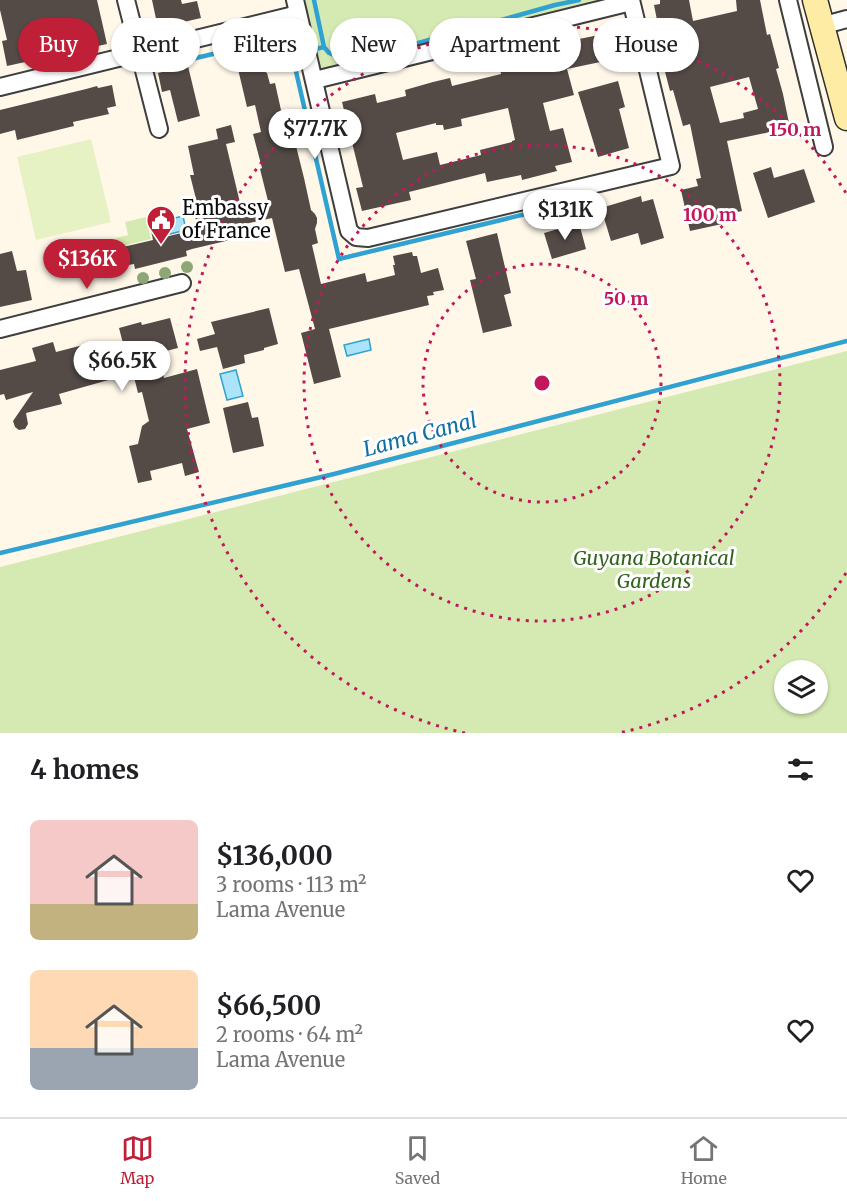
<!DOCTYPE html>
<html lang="en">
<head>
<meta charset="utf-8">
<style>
  body { margin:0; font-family:Merriweather,serif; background:#f2f2f2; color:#202124; height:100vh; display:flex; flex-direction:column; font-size:22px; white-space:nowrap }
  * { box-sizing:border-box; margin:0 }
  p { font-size:20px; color:#757577 }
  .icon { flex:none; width:33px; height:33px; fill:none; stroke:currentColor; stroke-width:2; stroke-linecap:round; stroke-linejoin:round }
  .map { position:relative; height:733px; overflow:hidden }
  .panel { display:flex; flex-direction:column; background:#fff; flex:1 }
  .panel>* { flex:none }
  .banner { position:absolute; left:18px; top:18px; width:812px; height:54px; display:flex; gap:12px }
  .buttons { position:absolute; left:774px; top:660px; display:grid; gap:12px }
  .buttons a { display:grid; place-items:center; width:54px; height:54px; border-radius:50%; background:#fff; box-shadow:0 2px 4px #0004; font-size:30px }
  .price { position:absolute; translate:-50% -51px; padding:0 14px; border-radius:21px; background:#fff; color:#222; font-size:20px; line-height:39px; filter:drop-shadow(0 2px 3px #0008) }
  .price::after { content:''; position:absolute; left:50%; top:36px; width:18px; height:14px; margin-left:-9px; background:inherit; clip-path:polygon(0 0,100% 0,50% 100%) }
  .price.current { background:#bf1f37; color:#fff }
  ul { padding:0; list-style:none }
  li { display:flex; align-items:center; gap:18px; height:150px; padding:0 30px }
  li span { display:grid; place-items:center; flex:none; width:168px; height:120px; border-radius:9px; color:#555 }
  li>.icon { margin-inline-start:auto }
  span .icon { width:72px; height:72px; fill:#fffc; stroke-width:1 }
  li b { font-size:26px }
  h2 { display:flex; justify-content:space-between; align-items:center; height:72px; padding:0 30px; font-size:26px }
  .pill { padding:0 21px; border-radius:27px; background:#fff; box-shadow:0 2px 4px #0004; font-size:21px; line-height:54px }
  .pill.current { background:#bf1f37; color:#fff }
  .menu { display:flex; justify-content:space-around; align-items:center; height:84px; border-top:2px solid #e0e0e0; background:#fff; font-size:16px; color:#757577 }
  .menu a { display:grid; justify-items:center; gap:3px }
  .menu .current { color:#bf1f37 }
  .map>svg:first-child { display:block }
  .green { fill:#d5eab2; fill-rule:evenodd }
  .pitch { fill:#e6f1c4 }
  .water { fill:#abe3f8; stroke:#30a2d2; stroke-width:1.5 }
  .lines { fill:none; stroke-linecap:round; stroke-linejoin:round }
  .stream { stroke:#30a2d2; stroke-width:4.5 }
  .building { fill:#544b47; fill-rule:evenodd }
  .street-casing { stroke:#3e3e3e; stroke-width:20 }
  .secondary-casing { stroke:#2d2d2d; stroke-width:27 }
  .street { stroke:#fff; stroke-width:16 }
  .secondary { stroke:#ffeca4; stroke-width:24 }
  .tree { fill:#8ea777 }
  .ring { fill:none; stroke:#c2185b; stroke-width:3; stroke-dasharray:3 6 }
  .labels { text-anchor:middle; stroke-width:6; stroke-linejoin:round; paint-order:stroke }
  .poi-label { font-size:20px; fill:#0b0b0b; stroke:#fff; text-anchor:start }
  .park-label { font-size:20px; font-style:italic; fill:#31641a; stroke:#fff }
  .water-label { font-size:21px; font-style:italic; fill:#1170a0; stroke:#fff }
  .centre { fill:#c2185b; stroke:#fff; stroke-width:3 }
  .ring-label { font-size:18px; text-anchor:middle; font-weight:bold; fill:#c2185b; stroke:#fff; stroke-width:6; stroke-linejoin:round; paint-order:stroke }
</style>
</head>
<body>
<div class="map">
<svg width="847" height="733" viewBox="0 0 847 733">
  <rect width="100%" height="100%" fill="#fff8e9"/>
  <g class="green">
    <path d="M304 0H610L321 70Z"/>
    <path d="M146 217 151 239 118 247 116 238 128 235 125 222Z"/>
    <path d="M847 351V733H0V567ZM784 670H818V704H784Z"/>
  </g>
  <path class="pitch" d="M91 139 111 222 36 240 17 157Z"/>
  <g class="water">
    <path d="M183 216 186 230 166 235 163 221Z"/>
    <path d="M369 339 371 350 347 356 344 345Z"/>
    <path d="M236 370 243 396 227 400 220 374Z"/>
  </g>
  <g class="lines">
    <g class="stream">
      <path d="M324 47 329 53 342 58 411 45 555 5 579 0"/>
      <path d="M311 50 324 47 314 0"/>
      <path d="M292 54 339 259 530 213"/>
      <path d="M149 69 277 39C286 42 288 45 292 54L303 51"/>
      <path d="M0 553 334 474 847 341"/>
    </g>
  </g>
  <g class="building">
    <path d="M0 0H97L107 44 7 66 2 41 7 40 0 10Z"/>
    <path d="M152 0H181L182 4 197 1 201 18 158 28Z"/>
    <path d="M660 0H689L693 21 737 11 736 0H760L767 35 770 34 779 68 776 69 783 94 790 128 727 141 742 211 720 216 722 224 690 231 681 190 698 186 696 179 701 178 690 124 683 126 673 90 670 91 664 68 676 65 671 47 664 49 658 20H657L654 5 660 4ZM749 77 758 109 743 113 744 118 720 123 710 87Z"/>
    <path d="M599 35 605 61 567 69 574 95 543 103 550 131 563 128 572 162 555 166 557 171 522 180 521 175 487 182 485 173 409 192 411 200 362 211 356 188 363 187 342 102 375 94 377 103 406 96 405 90 433 82 450 78 452 86 501 74 500 67 570 49 569 41ZM508 108 515 140 512 141V142L480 150 481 155 440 165 437 152 403 160 396 133 436 123V125H443L444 130 462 126 461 119Z"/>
    <path d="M255 65 267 73 270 84 275 83 283 119 289 118 304 178 311 210 315 214 317 218V223L315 229 318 243 312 245 321 284 365 273 367 282 395 275 393 265H395L393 256 412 252 413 256H417L421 273 438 268 444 290 433 292 434 295 427 296 429 305 329 329 341 377 314 384 301 333 315 329 299 269 285 272 272 218 245 224 247 236 192 249 186 251 187 256 135 269 134 264 128 265 123 247 153 240 149 221 161 218 165 237 198 229 194 212 199 211 190 175H194L188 146 218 139 216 129 231 125 235 142 226 144 241 207 268 201 260 169 262 168 253 134 261 132 255 105 247 107 238 69Z"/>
    <path d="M188 66 200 116 178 122 170 90 162 92 158 73Z"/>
    <path d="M618 81 625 107 619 109 629 148 598 157 578 92Z"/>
    <path d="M112 85 116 106 107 108 109 114 73 122 74 126 17 140 15 130 0 134V110L86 89 97 86 98 88Z"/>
    <path d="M771 167 774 178 804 169 815 202 768 218 753 173Z"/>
    <path d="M641 196 642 202 653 199 664 238 641 245 638 233 611 241 601 208Z"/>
    <path d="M579 223 586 249 552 259 544 233Z"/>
    <path d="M497 233 511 293 504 295 512 326 483 333 470 280 476 279 466 241Z"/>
    <path d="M12 251 17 271 26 270 32 300 0 307V254Z"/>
    <path d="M269 308 278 344 264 348V350L244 355 245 363 223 369 217 347 200 351 197 339 215 334 211 322Z"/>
    <path d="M170 318 178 348 158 353 164 378 197 369 210 423 187 429 199 472 185 476 182 463 150 471 152 480 138 483 129 446 138 444 142 426 149 421 142 392 138 393 133 373 59 394 62 404 26 413 28 424 25 429 19 430 15 427 13 421 33 392 6 400 4 394 0 395V370L36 361 32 348 53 342 56 352 87 344 92 363 126 355 119 328 141 322 142 325Z"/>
    <path d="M248 402 252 418 258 417 264 446 233 453 223 408Z"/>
  </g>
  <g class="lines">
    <g class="street-casing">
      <g id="street">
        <path d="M126 0 159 129"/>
        <path d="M295 0 349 231 356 237 368 238 671 166 631 0"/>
        <path d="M788 0 824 147"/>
        <path d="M821 26 847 19"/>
        <path d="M315 80 631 2"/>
        <path d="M0 87 298 14"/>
        <path d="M0 329 182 283"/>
      </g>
    </g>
    <g class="secondary-casing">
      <path id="secondary" d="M815 0 847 118"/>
    </g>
    <use href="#street" class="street"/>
    <use href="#secondary" class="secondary"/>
  </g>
  <g class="tree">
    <circle cx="187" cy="267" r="6"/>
    <circle cx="165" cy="273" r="6"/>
    <circle cx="143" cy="278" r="6"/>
  </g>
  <g class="ring">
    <circle cx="542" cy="383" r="119"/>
    <circle cx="542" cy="383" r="238"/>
    <path d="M846 573A358 358 0 0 1 619 733M465 733A358 358 0 1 1 846 193"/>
  </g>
  <defs>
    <g id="civic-pin" transform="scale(1.5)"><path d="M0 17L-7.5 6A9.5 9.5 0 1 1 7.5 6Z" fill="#bf1f37" stroke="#fff"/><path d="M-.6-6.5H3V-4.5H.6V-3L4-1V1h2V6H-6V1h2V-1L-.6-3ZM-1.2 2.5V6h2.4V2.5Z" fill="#fff"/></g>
  </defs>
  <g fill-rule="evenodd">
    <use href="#civic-pin" x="161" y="220"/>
  </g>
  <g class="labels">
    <g class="poi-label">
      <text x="182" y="215">Embassy<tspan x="182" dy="23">of France</tspan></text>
    </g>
    <g class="park-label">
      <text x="654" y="565">Guyana Botanical<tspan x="654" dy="23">Gardens</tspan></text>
    </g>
    <g class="water-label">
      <text transform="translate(420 435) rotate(-15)" y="7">Lama Canal</text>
    </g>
  </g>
  <circle cx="542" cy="383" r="9" class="centre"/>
  <g class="ring-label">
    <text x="795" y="136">150 m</text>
    <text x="710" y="221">100 m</text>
    <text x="626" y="305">50 m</text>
  </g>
</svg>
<div class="buttons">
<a><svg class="icon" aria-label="layers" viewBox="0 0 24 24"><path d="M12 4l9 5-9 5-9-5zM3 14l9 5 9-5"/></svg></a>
</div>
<b class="price" style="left:315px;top:160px">$77.7K</b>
<b class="price" style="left:565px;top:241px">$131K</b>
<b class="price current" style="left:87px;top:290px">$136K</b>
<b class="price" style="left:122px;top:392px">$66.5K</b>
<div class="banner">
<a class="pill current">Buy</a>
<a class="pill">Rent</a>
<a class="pill">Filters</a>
<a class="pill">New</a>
<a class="pill">Apartment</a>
<a class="pill">House</a>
</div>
</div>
<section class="panel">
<h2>4 homes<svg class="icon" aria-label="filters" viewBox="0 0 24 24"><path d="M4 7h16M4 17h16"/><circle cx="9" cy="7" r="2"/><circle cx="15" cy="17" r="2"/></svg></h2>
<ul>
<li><span style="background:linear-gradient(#f6c9c9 70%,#c2b280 0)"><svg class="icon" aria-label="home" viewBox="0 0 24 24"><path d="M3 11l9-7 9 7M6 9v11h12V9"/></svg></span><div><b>$136,000</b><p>3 rooms · 113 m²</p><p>Lama Avenue</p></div><svg class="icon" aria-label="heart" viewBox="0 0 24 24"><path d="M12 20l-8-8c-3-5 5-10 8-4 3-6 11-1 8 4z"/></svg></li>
<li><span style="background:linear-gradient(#ffd9b3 65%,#9aa5b1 0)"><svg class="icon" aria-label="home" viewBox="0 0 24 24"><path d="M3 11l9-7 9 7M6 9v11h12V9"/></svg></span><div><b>$66,500</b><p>2 rooms · 64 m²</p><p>Lama Avenue</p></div><svg class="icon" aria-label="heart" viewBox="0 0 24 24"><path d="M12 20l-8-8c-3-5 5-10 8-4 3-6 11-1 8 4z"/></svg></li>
</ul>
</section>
<nav class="menu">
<a class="current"><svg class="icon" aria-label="map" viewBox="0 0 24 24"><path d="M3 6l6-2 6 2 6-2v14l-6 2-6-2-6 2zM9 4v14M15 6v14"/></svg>Map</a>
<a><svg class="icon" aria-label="saved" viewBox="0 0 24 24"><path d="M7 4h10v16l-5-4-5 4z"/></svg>Saved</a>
<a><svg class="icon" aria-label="home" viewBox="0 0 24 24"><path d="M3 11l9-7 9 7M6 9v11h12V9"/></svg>Home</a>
</nav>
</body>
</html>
